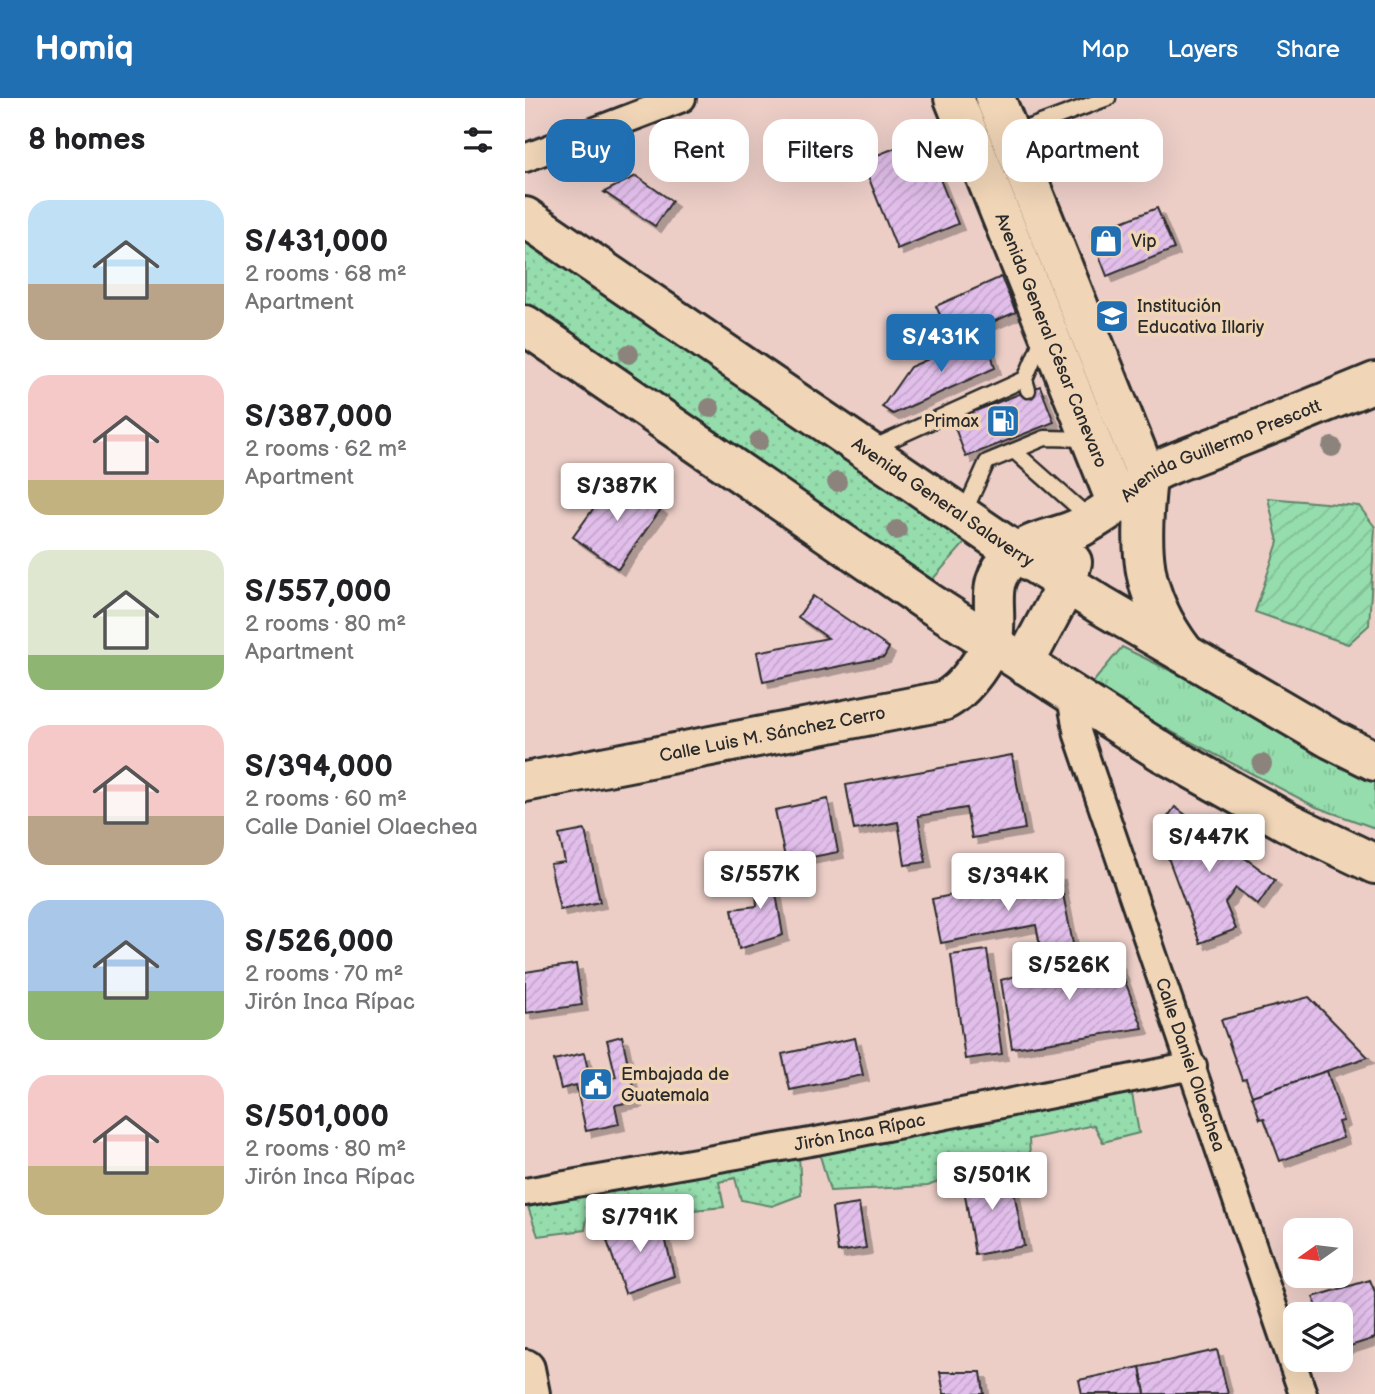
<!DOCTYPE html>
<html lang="en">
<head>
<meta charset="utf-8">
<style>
  body { margin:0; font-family:"Balsamiq Sans",sans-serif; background:#f2f2f2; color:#202124; height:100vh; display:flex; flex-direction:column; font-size:26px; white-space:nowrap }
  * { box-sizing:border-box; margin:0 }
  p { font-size:23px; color:#757577 }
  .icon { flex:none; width:38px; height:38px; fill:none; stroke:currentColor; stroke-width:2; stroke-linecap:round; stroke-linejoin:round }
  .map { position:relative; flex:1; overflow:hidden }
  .drawer { display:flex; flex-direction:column; background:#fff; width:525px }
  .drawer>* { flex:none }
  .hud { position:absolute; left:21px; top:21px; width:665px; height:63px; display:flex; gap:14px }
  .needle { width:46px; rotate:256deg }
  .tools { position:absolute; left:758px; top:1120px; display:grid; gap:14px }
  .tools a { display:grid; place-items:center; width:70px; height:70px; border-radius:14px; background:#fff; box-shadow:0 7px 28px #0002; font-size:35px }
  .price { position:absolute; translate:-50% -60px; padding:0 16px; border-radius:7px; background:#fff; color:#222; font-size:23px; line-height:46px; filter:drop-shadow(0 2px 4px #0008) }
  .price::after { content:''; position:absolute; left:50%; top:42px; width:21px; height:16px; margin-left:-10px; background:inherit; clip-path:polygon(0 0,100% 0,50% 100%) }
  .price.active { background:#1f6fb2; color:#fff }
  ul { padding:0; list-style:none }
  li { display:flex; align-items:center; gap:21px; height:175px; padding:0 28px }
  li span { display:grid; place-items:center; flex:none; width:196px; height:140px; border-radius:21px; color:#555 }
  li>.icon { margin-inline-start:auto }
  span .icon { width:84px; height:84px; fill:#fffc; stroke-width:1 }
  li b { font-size:30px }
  h2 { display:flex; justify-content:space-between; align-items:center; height:84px; padding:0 28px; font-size:30px }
  .pill { padding:0 24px; border-radius:21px; background:#fff; box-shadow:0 7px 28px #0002; font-size:24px; line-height:63px }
  .pill.active { background:#1f6fb2; color:#fff }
  header { display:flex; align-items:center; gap:42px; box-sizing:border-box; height:98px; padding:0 35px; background:#1f6fb2; color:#fff }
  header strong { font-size:33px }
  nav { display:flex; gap:38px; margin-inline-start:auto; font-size:24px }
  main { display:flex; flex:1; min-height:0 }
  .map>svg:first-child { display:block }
  .grass { fill:url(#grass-dots); stroke:#60846c; stroke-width:2 }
  .park { fill:url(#park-tufts); stroke:#60846c; stroke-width:2 }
  .garden { fill:url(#garden-furrows); stroke:#60846c; stroke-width:2 }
  .building { fill:url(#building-hatch); stroke:#2b2b2b; stroke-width:2; filter:url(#shadow) }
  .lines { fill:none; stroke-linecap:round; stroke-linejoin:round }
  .lane-casing { stroke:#2b2b2b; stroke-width:19 }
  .street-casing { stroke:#2b2b2b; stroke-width:32 }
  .secondary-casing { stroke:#2b2b2b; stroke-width:44 }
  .lane { stroke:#f0d5b7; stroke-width:14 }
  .street { stroke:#f0d5b7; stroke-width:26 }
  .secondary { stroke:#f0d5b7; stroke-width:38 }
  .tree { fill:#8b837c }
  .labels { text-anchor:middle; stroke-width:7; stroke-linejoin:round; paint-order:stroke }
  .poi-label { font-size:18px; fill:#2b2b2b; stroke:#f0d5b7; text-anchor:start }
  .street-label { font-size:18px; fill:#2b2b2b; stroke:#f0d5b7 }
</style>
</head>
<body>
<header>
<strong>Homiq</strong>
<nav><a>Map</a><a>Layers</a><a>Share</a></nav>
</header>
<main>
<section class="drawer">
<h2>8 homes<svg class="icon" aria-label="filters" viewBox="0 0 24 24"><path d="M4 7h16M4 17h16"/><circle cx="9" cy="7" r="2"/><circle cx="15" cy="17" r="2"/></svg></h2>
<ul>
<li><span style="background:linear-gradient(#bfe0f5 60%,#b9a48a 0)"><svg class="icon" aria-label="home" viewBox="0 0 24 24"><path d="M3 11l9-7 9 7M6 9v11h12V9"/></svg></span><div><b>S/431,000</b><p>2 rooms · 68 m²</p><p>Apartment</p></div></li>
<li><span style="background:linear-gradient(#f6c9c9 75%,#c2b280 0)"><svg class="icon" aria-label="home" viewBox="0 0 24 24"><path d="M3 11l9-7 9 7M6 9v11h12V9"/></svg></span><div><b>S/387,000</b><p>2 rooms · 62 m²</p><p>Apartment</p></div></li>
<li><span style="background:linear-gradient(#dfe7d0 75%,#8fb573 0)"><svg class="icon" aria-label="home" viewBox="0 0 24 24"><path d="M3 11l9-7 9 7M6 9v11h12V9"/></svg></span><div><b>S/557,000</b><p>2 rooms · 80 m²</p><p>Apartment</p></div></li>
<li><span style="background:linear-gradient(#f6c9c9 65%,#b9a48a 0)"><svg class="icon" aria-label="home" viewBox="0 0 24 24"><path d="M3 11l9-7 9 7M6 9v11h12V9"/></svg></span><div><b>S/394,000</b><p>2 rooms · 60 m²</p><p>Calle Daniel Olaechea</p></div></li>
<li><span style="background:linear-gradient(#a9c7e8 65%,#8fb573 0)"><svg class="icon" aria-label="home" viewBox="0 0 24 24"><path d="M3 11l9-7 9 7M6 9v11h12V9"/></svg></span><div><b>S/526,000</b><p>2 rooms · 70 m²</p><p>Jirón Inca Rípac</p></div></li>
<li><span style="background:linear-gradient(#f6c9c9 65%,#c2b280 0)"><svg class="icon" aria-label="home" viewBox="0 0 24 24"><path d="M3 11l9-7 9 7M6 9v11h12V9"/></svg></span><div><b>S/501,000</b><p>2 rooms · 80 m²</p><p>Jirón Inca Rípac</p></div></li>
</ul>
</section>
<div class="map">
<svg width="850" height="1296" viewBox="0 0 850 1296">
  <defs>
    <pattern id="grass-dots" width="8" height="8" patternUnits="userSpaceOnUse" patternTransform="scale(1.75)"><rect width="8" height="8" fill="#95ddad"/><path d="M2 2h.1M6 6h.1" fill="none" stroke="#81be95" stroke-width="1.8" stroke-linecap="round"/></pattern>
    <pattern id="park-tufts" width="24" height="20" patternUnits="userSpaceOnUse" patternTransform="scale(1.75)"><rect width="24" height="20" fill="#95ddad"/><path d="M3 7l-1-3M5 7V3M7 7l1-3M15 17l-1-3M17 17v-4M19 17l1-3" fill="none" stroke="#81be95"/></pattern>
    <pattern id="garden-furrows" width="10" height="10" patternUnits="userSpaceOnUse" patternTransform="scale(1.75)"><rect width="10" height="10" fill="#95ddad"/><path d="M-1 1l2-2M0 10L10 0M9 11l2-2" fill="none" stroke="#81be95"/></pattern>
    <pattern id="building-hatch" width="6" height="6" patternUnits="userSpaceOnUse" patternTransform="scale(1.75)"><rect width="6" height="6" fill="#e2bfeb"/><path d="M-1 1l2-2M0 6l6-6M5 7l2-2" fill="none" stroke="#c2a4ca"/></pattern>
    <filter id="shadow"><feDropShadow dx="6" dy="6" stdDeviation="0" flood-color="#0004"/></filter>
  </defs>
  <rect width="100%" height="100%" fill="#eccec7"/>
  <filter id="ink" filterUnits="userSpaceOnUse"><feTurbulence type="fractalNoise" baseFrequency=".0143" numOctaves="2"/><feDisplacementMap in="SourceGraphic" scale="14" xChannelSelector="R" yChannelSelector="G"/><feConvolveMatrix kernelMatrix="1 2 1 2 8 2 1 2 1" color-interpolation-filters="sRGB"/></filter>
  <g filter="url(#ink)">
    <g class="grass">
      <path d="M0 139 446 438 407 482 0 209Z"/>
      <path d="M606 990 614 1035 578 1044 569 1027 504 1041 505 1058 431 1064 425 1079 403 1088 305 1093 291 1043Z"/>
      <path d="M274 1056 276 1097 247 1108 216 1102 210 1080 194 1084 199 1109 136 1115 102 1127 92 1114 63 1115 60 1132 13 1138 3 1109Z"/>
    </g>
    <path class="park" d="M597 549 850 673V730L791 709 599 609 565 588Z"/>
    <path class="garden" d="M743 400 834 408 850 429 844 527 823 546 730 514 753 444Z"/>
    <g class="building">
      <path d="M398 39 433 126 372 151 337 63Z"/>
      <path d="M111 78 147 103 130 128 79 94Z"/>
      <path d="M632 110 649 151 582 178 566 136Z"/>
      <path d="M476 179 491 214 426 242 411 208Z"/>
      <path d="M461 236 470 270 368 316 357 309 385 269Z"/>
      <path d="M515 288 529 324 441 359 427 322Z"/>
      <path d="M91 379 136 411 93 471 48 439Z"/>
      <path d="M288 498 364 550 359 559 238 584 232 554 303 540 273 519Z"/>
      <path d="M487 657 500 731 447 740 441 710 393 718 401 764 380 767 373 724 329 732 321 687Z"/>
      <path d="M303 701 313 754 261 764 250 712Z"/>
      <path d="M650 709 750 782 733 807 711 790 700 805 711 831 675 845 633 733Z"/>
      <path d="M60 732 75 804 35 812 25 766 40 764 34 737Z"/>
      <path d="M245 760 258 837 214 851 207 811 232 808 229 765Z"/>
      <path d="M534 776 549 851 517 858 511 827 416 845 407 801Z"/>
      <path d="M462 852 477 956 440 961 426 857Z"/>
      <path d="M588 852 618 930 487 950 476 882Z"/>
      <path d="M51 866 57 907 0 915V874Z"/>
      <path d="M784 899 843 959 727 998 721 981 717 982 696 922Z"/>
      <path d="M97 938 111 1003 90 1007 94 1026 61 1033 51 987 36 991 29 962 59 955 66 984 91 979 82 942Z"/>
      <path d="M330 940 338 977 265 992 257 956Z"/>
      <path d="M802 973 818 1023 813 1024 818 1040 755 1063 739 1020 735 1021 727 998Z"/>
      <path d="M436 1073 486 1077 499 1148 450 1157Z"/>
      <path d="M334 1106 341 1150 313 1154 307 1110Z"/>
      <path d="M136 1122 149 1178 100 1195 78 1131Z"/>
      <path d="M845 1182 850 1194V1240L816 1251V1216H795L788 1199Z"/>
      <path d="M692 1252 703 1296H620L615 1269Z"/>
      <path d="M615 1269 620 1296H557L554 1282Z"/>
      <path d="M415 1274H456L459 1296H419Z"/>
    </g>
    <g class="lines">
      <g class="lane-casing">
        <g id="lane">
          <path d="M486 36 583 0"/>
          <path d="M503 292 500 281 518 239"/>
          <path d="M345 351 500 281"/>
          <path d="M489 353 567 422"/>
          <path d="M438 417 462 364 520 340 565 341"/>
        </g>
      </g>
      <g class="street-casing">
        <g id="street">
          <path d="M0 60 157 0"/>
          <path id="s1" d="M545 594 553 637 778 1296"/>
          <path id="s2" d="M0 1094 291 1043 668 968"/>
        </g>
      </g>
      <g class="secondary-casing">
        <g id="secondary">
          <path id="s3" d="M429 0 592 406"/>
          <path d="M470 0 622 379C615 450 613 493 658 553"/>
          <path id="s4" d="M0 119 492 455 576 507 806 641 850 663"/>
          <path d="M0 227 403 504 637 654 760 723 850 766"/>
          <path d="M499 566 541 487 547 464"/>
          <path id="s5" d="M0 684 418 603C439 593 467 556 469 532 471 500 461 483 488 458 507 441 535 440 556 429 572 420 587 411 600 399 611 390 620 378 633 372 653 362 676 355 697 346 748 326 799 305 850 284"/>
          <path d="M0 1271 5 1296"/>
        </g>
      </g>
      <use href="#lane" class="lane"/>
      <use href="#street" class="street"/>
      <use href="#secondary" class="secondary"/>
    </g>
    <g class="tree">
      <circle cx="104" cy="256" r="10"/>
      <circle cx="185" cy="310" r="10"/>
      <circle cx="234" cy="343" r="10"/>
      <circle cx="807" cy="349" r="10"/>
      <circle cx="312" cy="384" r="10"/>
      <circle cx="372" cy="432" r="10"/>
      <circle cx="737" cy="666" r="10"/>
    </g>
  </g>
  <defs>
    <g id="shop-square" transform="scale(1.75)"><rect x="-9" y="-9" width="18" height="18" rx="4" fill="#1f6fb2" stroke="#f0d5b7"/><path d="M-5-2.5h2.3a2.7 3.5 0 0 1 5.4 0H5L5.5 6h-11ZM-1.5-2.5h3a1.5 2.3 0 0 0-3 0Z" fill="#fff"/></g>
    <g id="school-square" transform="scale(1.75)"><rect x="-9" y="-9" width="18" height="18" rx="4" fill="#1f6fb2" stroke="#f0d5b7"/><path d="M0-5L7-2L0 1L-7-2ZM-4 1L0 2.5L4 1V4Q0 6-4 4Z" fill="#fff"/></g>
    <g id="fuel-square" transform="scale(1.75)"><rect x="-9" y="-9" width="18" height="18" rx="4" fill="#1f6fb2" stroke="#f0d5b7"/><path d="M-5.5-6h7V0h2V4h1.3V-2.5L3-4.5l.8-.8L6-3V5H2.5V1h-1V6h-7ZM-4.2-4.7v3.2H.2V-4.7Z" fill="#fff"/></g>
    <g id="civic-square" transform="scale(1.75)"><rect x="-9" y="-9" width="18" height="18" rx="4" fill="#1f6fb2" stroke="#f0d5b7"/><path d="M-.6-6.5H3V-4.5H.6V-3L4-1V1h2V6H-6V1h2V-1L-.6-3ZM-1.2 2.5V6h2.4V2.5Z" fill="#fff"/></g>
  </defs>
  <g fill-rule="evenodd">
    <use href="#shop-square" x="581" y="143"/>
    <use href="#school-square" x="587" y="218"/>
    <use href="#fuel-square" x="478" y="323"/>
    <use href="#civic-square" x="71" y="986"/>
  </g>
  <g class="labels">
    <g class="poi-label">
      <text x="606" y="149">Vip</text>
      <text x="612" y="214">Institución<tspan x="612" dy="21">Educativa Illariy</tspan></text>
      <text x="454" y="329" text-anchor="end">Primax</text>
      <text x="96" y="982">Embajada de<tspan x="96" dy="21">Guatemala</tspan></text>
    </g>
    <g class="street-label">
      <text dy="6" stroke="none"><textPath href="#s3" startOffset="261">Avenida General César Canevaro</textPath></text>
      <text dy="6" stroke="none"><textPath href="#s5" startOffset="831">Avenida Guillermo Prescott</textPath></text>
      <text dy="6" stroke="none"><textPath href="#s4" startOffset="506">Avenida General Salaverry</textPath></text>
      <text dy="6" stroke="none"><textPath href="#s5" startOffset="252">Calle Luis M. Sánchez Cerro</textPath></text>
      <text dy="6" stroke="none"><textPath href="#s1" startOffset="392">Calle Daniel Olaechea</textPath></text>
      <text dy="6" stroke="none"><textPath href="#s2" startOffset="340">Jirón Inca Rípac</textPath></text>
    </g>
  </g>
</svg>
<div class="tools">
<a><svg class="needle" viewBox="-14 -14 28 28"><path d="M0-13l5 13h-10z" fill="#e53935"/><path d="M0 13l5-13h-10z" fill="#757577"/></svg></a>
<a><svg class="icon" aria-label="layers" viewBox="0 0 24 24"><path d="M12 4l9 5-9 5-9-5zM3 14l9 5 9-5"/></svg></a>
</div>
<b class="price active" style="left:416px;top:276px">S/431K</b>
<b class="price" style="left:92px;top:425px">S/387K</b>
<b class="price" style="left:684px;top:776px">S/447K</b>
<b class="price" style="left:235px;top:813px">S/557K</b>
<b class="price" style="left:483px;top:815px">S/394K</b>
<b class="price" style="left:544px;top:904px">S/526K</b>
<b class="price" style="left:467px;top:1114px">S/501K</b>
<b class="price" style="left:115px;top:1156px">S/791K</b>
<div class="hud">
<a class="pill active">Buy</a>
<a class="pill">Rent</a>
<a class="pill">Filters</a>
<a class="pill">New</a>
<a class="pill">Apartment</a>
</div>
</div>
</main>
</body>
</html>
